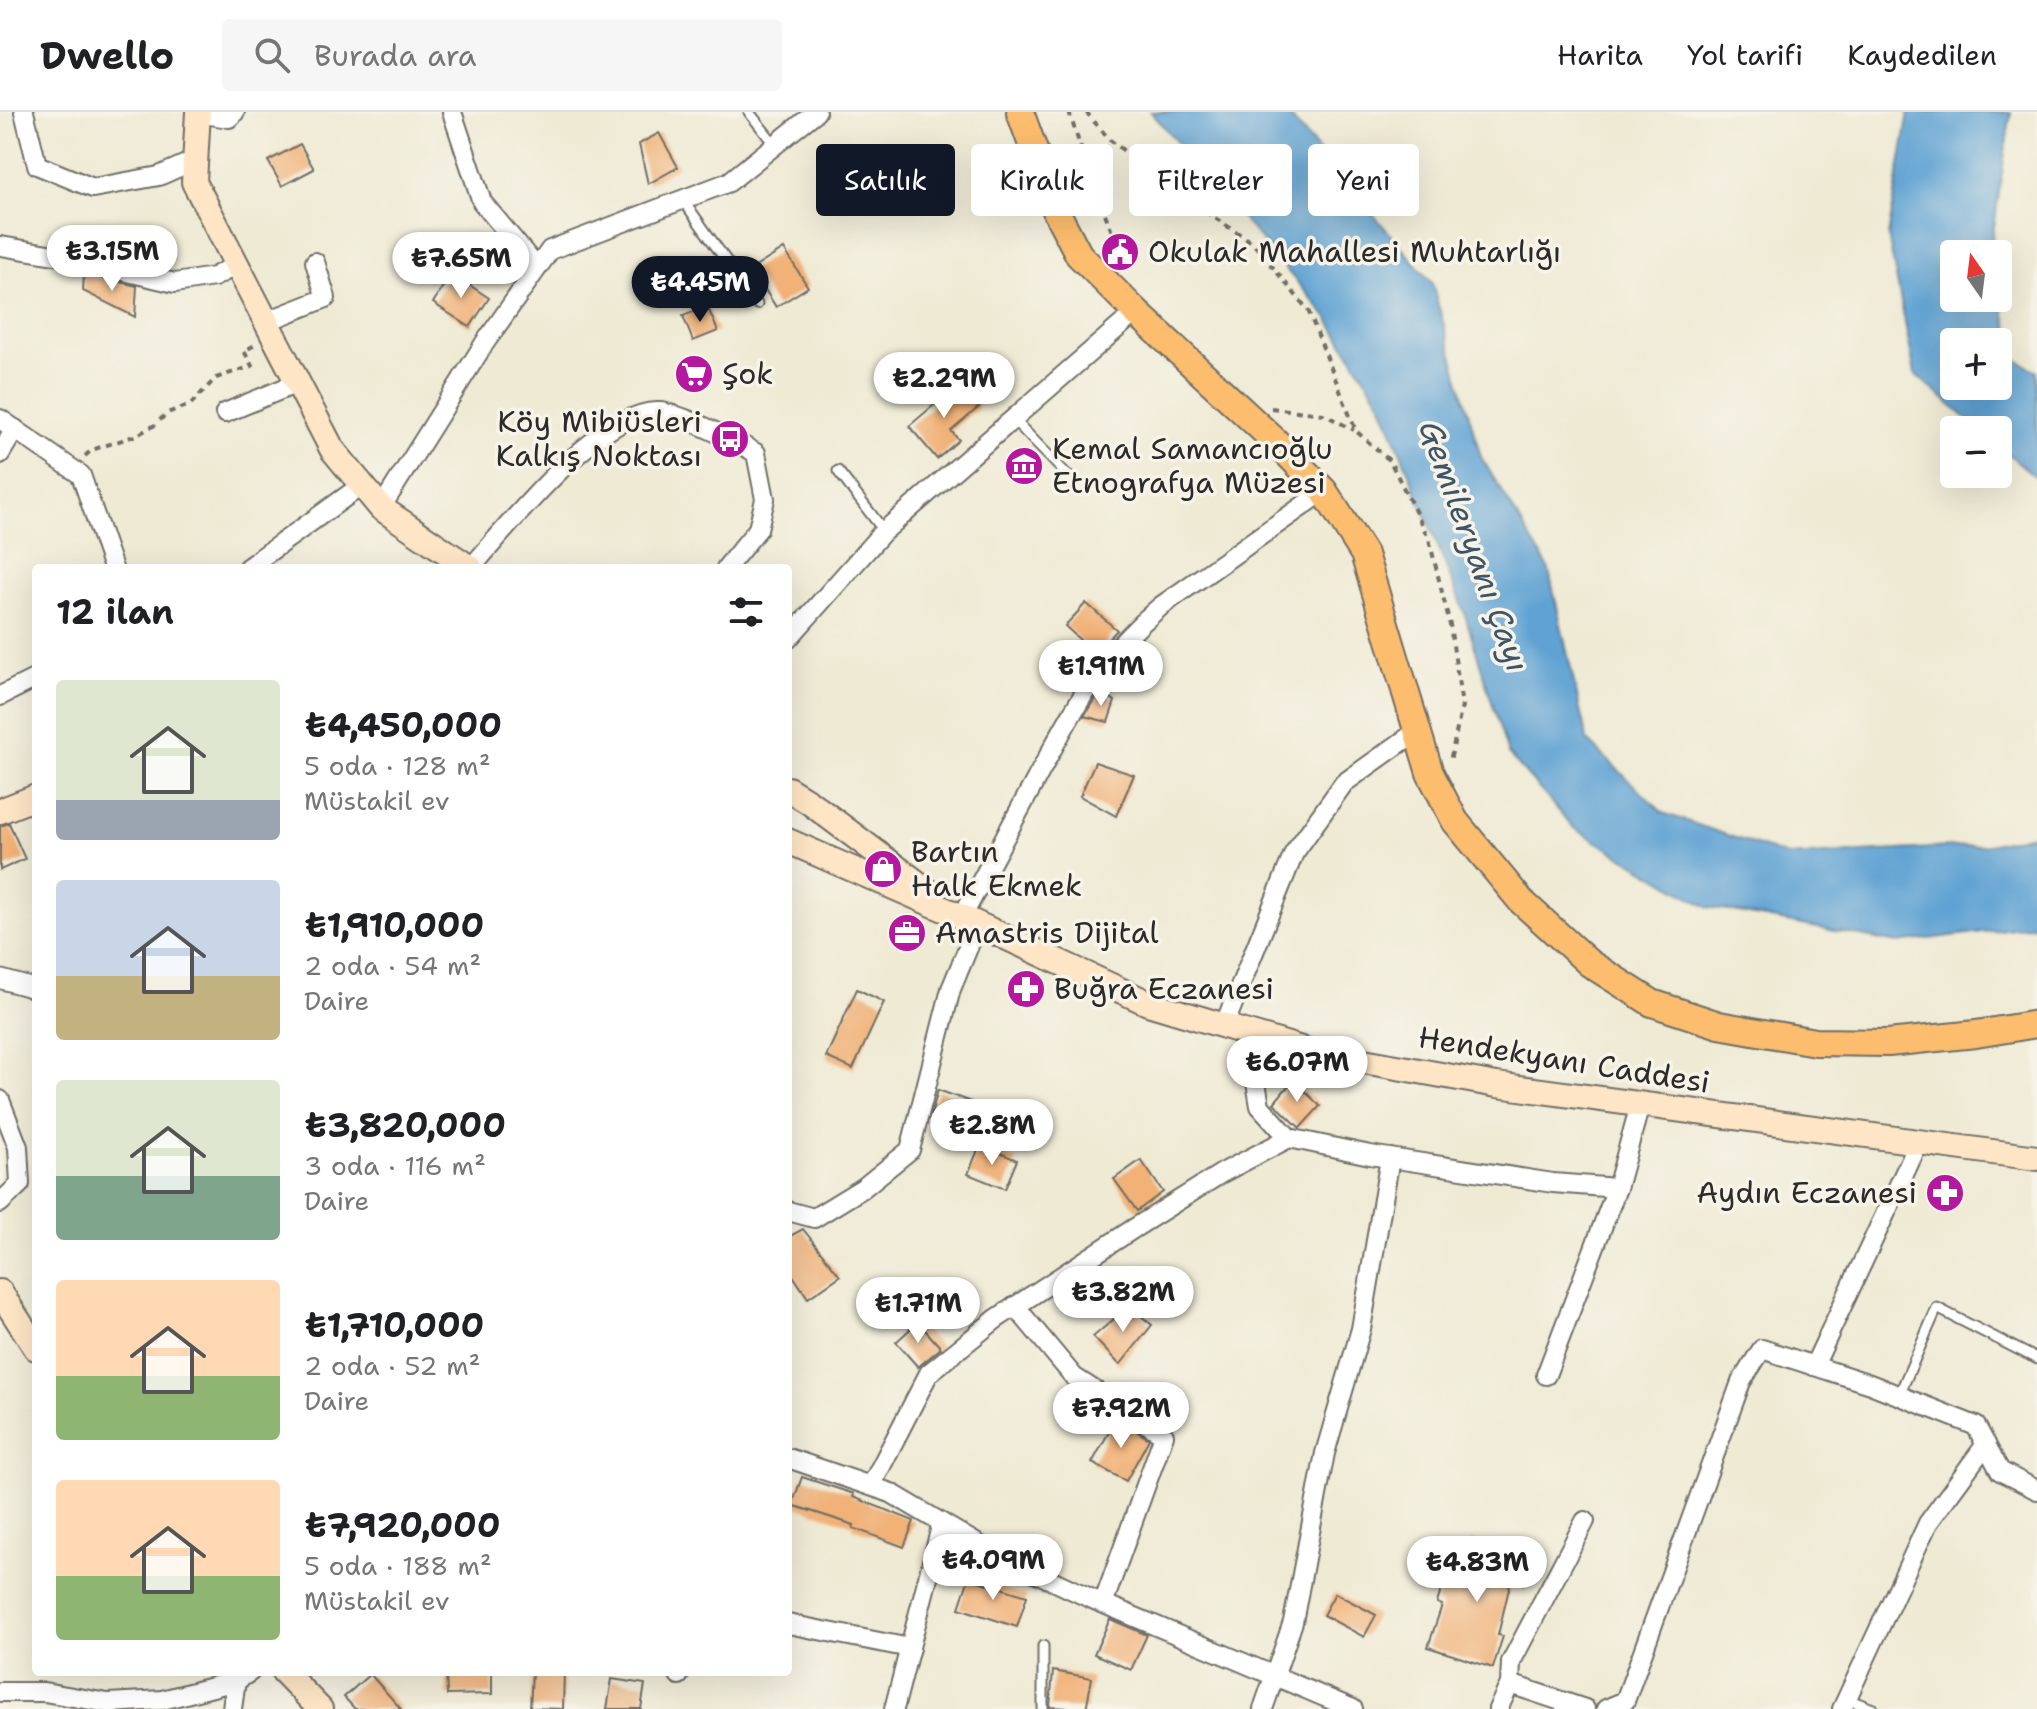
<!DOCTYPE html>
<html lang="tr">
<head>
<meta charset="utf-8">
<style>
  body { margin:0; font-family:"Shantell Sans",sans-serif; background:#f6f6f6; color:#202124; height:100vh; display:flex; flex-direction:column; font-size:30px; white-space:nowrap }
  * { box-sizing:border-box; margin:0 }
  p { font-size:26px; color:#757577 }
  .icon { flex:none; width:44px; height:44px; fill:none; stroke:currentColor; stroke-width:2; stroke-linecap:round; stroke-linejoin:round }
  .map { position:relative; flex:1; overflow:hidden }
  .sheet { position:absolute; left:32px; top:452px; width:760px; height:1112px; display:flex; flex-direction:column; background:#fff; border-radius:8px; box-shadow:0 8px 32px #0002 }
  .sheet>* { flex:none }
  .banner { position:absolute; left:816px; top:32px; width:760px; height:72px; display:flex; gap:16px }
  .needle { width:52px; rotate:346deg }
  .controls { position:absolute; left:1940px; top:128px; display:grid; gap:16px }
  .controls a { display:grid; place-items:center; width:72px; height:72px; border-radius:8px; background:#fff; box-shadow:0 8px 32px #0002; font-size:40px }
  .price { position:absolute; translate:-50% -68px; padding:0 18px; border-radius:28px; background:#fff; color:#222; font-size:26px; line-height:52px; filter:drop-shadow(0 2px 4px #0008) }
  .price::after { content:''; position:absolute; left:50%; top:48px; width:24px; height:18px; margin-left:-12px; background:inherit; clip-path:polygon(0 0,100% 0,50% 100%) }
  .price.on { background:#111827; color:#fff }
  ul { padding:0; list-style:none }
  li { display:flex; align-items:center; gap:24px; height:200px; padding:0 24px }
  li span { display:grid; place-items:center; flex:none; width:224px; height:160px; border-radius:8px; color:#555 }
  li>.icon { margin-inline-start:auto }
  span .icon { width:96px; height:96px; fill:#fffc; stroke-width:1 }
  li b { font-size:34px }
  h2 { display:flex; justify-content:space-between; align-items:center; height:96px; padding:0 24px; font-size:34px }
  .pill { padding:0 28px; border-radius:8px; background:#fff; box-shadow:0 8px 32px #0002; font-size:28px; line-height:72px }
  .pill.on { background:#111827; color:#fff }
  header { display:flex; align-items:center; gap:48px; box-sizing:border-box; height:112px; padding:0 40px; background:#fff; border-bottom:2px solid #e0e0e0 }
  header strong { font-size:38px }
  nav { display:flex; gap:44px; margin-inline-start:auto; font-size:28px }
  .search { width:560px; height:72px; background:#f6f6f6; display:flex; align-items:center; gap:20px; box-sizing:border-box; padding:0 28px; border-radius:8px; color:#757577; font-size:30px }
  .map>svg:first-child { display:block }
  .water { fill:#5ea2d3; stroke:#44667f; stroke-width:2; fill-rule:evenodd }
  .building { fill:#f1b177 }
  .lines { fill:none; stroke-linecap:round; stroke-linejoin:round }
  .lane-casing { stroke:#706e66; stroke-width:13 }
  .street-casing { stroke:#706e66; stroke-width:22 }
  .secondary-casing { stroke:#706e66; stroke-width:28 }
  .primary-casing { stroke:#706e66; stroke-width:30 }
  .path { stroke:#706e66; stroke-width:4; stroke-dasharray:6 6; stroke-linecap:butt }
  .lane { stroke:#fff; stroke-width:9 }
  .street { stroke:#fff; stroke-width:18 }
  .secondary { stroke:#fee5c5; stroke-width:24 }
  .primary { stroke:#fcbd6e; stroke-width:26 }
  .labels { text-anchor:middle; stroke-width:7; stroke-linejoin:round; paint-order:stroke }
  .poi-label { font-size:30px; fill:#2b2b2b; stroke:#f7f3e8; text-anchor:start }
  .street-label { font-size:30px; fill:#2b2b2b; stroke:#f7f3e8 }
  .water-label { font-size:32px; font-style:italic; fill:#3d5566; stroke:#f7f3e8 }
</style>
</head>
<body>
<header>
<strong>Dwello</strong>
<div class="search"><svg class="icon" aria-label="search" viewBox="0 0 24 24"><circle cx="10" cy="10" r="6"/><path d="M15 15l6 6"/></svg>Burada ara</div>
<nav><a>Harita</a><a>Yol tarifi</a><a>Kaydedilen</a></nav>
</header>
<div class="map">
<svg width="2037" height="1597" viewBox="0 0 2037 1597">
  <rect width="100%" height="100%" fill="#f7f3e8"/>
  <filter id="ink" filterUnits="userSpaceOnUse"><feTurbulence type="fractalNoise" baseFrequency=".0125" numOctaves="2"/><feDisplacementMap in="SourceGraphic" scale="16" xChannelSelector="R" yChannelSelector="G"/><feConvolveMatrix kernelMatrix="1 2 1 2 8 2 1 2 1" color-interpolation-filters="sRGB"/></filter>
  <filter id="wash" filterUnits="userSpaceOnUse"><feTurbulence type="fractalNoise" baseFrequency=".006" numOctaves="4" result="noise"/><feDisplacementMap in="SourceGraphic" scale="32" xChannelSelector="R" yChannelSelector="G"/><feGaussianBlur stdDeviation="1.8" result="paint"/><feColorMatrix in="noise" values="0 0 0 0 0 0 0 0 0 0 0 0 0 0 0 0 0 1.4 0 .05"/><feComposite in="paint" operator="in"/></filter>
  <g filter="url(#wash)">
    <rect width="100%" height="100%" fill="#efead4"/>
    <g class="water">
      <path d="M1151 0H1286L1432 171 1481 345 1548 455 1587 628 1663 701 1788 744 1988 733 2037 722V813L1897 831 1707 795 1574 716 1508 642 1464 500 1382 293 1327 205Z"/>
      <path d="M1909 0H2011L1990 142H1954V186H1998V175L2016 247 2037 259V366L1998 333V318H1980L1915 262 1888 124ZM1998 230V274H1954V230Z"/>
    </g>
    <g id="blocks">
      <g class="building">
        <path d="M659 21 678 55 648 72 639 32Z"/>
        <path d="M300 32 314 57 282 74 268 49Z"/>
        <path d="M784 137 808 175 776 195 752 157Z"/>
        <path d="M451 161 489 186 470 215 433 191Z"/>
        <path d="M84 162 137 174 135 205 83 179Z"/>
        <path d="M707 194 718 219 693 229 683 204Z"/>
        <path d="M958 269 979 295 951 319 959 328 937 347 909 314 940 288 938 286Z"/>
        <path d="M1086 491 1117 518 1095 542 1065 514Z"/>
        <path d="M1100 579 1115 589 1108 610 1084 604Z"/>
        <path d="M1095 650 1134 663 1116 704 1080 684Z"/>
        <path d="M9 711 25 747 0 758V714Z"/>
        <path d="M857 877 884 890 853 957 826 945Z"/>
        <path d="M1293 968 1320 994 1300 1016 1274 991Z"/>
        <path d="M938 978 993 998 985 1022 931 1003Z"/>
        <path d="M980 1033 1017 1048 1005 1077 968 1062Z"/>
        <path d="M1141 1048 1163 1080 1137 1099 1114 1067Z"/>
        <path d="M803 1117 840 1164 808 1186 788 1156V1125Z"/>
        <path d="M1129 1194 1152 1213 1120 1253 1093 1225Z"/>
        <path d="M918 1210 941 1236 918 1255 896 1230Z"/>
        <path d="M1116 1307 1149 1327 1126 1369 1092 1351Z"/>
        <path d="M802 1365 854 1382 853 1385 914 1409 904 1435 853 1416 854 1413 792 1393Z"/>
        <path d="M1471 1428 1531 1447 1523 1472 1511 1468 1498 1523 1503 1524 1493 1556 1428 1535 1442 1493 1437 1491 1447 1460 1459 1464Z"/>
        <path d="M969 1466 1027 1484 1017 1515 959 1496Z"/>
        <path d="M1335 1481 1376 1503 1364 1525 1323 1503Z"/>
        <path d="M1110 1507 1147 1523 1131 1558 1094 1542Z"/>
        <path d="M1053 1559 1092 1566 1086 1597 1050 1595Z"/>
        <path d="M446 1560H492V1582L447 1583Z"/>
        <path d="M532 1560H564L563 1597 530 1596Z"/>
        <path d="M370 1562 401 1597H355L344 1585Z"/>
        <path d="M612 1567 645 1572 641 1597H607Z"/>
      </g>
    </g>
  </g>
  <g filter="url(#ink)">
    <use href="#blocks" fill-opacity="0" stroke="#706e66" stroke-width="2"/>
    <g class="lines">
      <g class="lane-casing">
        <g id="lane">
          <path d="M749 0 775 33"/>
          <path d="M683 88 757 192"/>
          <path d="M1013 307 1071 367"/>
          <path d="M838 359 884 419"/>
          <path d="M1899 1283 1937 1196 2037 1247"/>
          <path d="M1043 1534V1597"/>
          <path d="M1847 1587 1873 1597"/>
        </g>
      </g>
      <g class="street-casing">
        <g id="street">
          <path d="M24 0 37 53 93 76 159 64 195 48"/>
          <path d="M452 0 482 90 537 156"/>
          <path d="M198 1 229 6 235 0"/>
          <path d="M1 134 60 144 175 171 214 165 236 153"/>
          <path d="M265 210 326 186 315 150"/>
          <path d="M225 301 297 271"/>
          <path d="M0 307 81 363 113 456"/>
          <path d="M0 342 15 317"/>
          <path d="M381 396 484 232 550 138 729 70 816 0"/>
          <path d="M247 456 362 373"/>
          <path d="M471 456C508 414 601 296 660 300 682 302 735 329 756 341L765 387 758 417 726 456"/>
          <path d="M788 527 882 421 1136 200"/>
          <path d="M0 584 36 566"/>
          <path d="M962 805C986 760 1010 715 1034 671 1073 599 1096 548 1161 494L1324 379"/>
          <path d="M0 867 36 877"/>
          <path d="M1224 914 1294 741 1344 671 1417 619"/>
          <path d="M1248 923 1260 994 1289 1026 1370 1043 1553 1071 1617 1076"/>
          <path d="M0 988 18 1035 20 1072 0 1091"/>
          <path d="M788 1099 814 1106 863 1076 910 1038 951 877 977 814"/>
          <path d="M1015 1194 1074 1265 1164 1323 1103 1492"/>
          <path d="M1814 1254 1919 1030"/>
          <path d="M1546 1263 1617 1076 1640 993"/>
          <path d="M788 1346 891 1381 991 1440 1090 1486 1353 1597"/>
          <path d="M871 1374 929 1261 996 1207 1133 1117 1222 1061 1289 1026"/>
          <path d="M788 1512 910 1536"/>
          <path d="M679 1563V1560"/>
          <path d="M1510 1572 1585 1597"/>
          <path d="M0 1580H44L108 1591 162 1588 236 1569 250 1560"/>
          <path d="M232 1597 236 1569"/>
          <path d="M894 1597 942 1411"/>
          <path d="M1263 1597 1293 1510 1325 1341 1361 1217 1390 1046"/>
          <path d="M1498 1597 1510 1572 1511 1550 1585 1409"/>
          <path d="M1606 1597 1625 1589 1741 1270 1762 1237 1870 1272 1976 1314 2000 1359 2037 1378"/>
          <path d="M1842 1597 1928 1411 1986 1332"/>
        </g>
      </g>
      <g class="secondary-casing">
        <g id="secondary">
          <path d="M198 0 194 70 332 337 381 396 470 456"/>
          <path d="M788 677 809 690 932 782"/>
          <path d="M0 699 36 685"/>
          <path d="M788 729 962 805 1148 891 1308 939 1497 973 2037 1046"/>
          <path d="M0 1180 36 1236"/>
          <path d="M284 1560 320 1597"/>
        </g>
      </g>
      <g class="primary-casing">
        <path id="primary" d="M1020 0 1057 101 1079 143 1136 200 1276 330 1324 379 1364 442 1430 661 1455 709 1521 789 1589 851 1652 891 1719 913 1815 930 1888 931 1976 922 2037 912"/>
      </g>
      <g class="path">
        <path d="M1069 0 1086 52 1112 120"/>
        <path d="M1086 0 1110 28 1187 88 1252 130 1308 198 1356 319 1390 349 1429 427 1450 513 1462 594 1450 649"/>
        <path d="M1271 296 1323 302 1354 318"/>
        <path d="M85 344 92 338 137 323 155 313 167 301 190 293 216 266 252 254 244 239 255 233"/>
      </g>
      <use href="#lane" class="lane"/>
      <use href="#street" class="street"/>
      <use href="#secondary" class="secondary"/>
      <use href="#primary" class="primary"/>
    </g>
  </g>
  <defs>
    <g id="civic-disc" transform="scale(2)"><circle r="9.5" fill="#b5179e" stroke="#f7f3e8"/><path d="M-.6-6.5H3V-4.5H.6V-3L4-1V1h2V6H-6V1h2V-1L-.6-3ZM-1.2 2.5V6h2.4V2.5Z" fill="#fff"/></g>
    <g id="supermarket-disc" transform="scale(2)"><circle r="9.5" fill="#b5179e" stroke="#f7f3e8"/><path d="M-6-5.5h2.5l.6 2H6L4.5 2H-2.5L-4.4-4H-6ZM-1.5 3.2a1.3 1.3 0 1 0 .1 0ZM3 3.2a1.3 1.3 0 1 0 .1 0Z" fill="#fff"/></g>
    <g id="bus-disc" transform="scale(2)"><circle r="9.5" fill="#b5179e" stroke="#f7f3e8"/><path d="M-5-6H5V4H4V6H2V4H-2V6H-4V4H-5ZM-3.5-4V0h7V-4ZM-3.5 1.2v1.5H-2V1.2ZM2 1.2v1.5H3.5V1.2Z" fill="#fff"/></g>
    <g id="museum-disc" transform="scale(2)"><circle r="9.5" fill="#b5179e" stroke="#f7f3e8"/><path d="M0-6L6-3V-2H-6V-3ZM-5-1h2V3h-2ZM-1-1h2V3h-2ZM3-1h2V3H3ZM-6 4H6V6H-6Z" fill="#fff"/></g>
    <g id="shop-disc" transform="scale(2)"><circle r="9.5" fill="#b5179e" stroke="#f7f3e8"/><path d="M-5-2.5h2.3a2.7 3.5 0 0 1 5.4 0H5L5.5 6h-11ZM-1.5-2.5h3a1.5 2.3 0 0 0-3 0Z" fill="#fff"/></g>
    <g id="office-disc" transform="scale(2)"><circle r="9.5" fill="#b5179e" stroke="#f7f3e8"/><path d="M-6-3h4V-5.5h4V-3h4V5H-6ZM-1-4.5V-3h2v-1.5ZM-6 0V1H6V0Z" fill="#fff"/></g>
    <g id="pharmacy-disc" transform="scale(2)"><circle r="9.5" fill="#b5179e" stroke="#f7f3e8"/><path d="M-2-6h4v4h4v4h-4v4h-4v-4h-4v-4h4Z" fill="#fff"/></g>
  </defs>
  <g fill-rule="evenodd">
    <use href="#civic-disc" x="1120" y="140"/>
    <use href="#supermarket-disc" x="694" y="262"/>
    <use href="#bus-disc" x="730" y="327"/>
    <use href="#museum-disc" x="1024" y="354"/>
    <use href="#shop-disc" x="883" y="757"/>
    <use href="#office-disc" x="907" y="821"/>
    <use href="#pharmacy-disc" x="1026" y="877"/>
    <use href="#pharmacy-disc" x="1945" y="1081"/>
  </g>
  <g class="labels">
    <g class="poi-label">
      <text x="1148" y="150">Okulak Mahallesi Muhtarlığı</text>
      <text x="722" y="272">Şok</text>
      <text x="702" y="320" text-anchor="end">Köy Mibiüsleri<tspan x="702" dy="34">Kalkış Noktası</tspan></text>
      <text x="1052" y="347">Kemal Samancıoğlu<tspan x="1052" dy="34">Etnografya Müzesi</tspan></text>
      <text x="911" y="750">Bartın<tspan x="911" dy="34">Halk Ekmek</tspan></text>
      <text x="935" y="831">Amastris Dijital</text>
      <text x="1054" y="887">Buğra Eczanesi</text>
      <text x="1917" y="1091" text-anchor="end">Aydın Eczanesi</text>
    </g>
    <g class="street-label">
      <text transform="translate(1564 948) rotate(9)" y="10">Hendekyanı Caddesi</text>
    </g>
    <g class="water-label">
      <text transform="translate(1474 434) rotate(70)" y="11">Gemileryanı Çayı</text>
    </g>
  </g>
</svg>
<div class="controls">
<a><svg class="needle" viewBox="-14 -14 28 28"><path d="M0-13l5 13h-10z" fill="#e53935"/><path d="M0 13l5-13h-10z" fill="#757577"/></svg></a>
<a>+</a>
<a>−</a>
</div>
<b class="price" style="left:112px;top:181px">₺3.15M</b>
<b class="price" style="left:461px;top:188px">₺7.65M</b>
<b class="price on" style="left:700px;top:212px">₺4.45M</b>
<b class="price" style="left:944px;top:308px">₺2.29M</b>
<b class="price" style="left:1101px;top:596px">₺1.91M</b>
<b class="price" style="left:1297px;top:992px">₺6.07M</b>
<b class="price" style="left:992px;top:1055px">₺2.8M</b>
<b class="price" style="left:1123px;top:1222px">₺3.82M</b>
<b class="price" style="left:918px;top:1233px">₺1.71M</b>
<b class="price" style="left:1121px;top:1338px">₺7.92M</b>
<b class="price" style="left:993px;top:1490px">₺4.09M</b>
<b class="price" style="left:1477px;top:1492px">₺4.83M</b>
<div class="banner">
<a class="pill on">Satılık</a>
<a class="pill">Kiralık</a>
<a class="pill">Filtreler</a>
<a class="pill">Yeni</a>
</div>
<section class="sheet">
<h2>12 ilan<svg class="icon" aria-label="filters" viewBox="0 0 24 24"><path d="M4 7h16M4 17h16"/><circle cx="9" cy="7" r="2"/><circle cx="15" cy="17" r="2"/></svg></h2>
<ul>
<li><span style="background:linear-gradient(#dfe7d0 75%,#9aa5b1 0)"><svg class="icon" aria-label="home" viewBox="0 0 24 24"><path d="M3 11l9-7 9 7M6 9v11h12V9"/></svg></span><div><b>₺4,450,000</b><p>5 oda · 128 m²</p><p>Müstakil ev</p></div></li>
<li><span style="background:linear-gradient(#c9d6e8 60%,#c2b280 0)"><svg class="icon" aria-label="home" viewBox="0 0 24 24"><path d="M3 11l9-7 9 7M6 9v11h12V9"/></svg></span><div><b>₺1,910,000</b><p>2 oda · 54 m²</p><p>Daire</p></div></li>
<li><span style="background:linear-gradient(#dfe7d0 60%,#7fa58c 0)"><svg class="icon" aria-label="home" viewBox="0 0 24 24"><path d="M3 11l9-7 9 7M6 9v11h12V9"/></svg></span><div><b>₺3,820,000</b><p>3 oda · 116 m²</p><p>Daire</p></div></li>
<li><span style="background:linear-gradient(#ffd9b3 60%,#8fb573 0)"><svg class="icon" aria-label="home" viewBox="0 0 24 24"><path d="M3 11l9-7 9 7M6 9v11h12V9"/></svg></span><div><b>₺1,710,000</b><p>2 oda · 52 m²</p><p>Daire</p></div></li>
<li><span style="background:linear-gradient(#ffd9b3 60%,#8fb573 0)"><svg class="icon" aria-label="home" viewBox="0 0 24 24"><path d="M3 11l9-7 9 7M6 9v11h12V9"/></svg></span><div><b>₺7,920,000</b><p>5 oda · 188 m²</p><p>Müstakil ev</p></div></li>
</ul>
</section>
</div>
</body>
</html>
